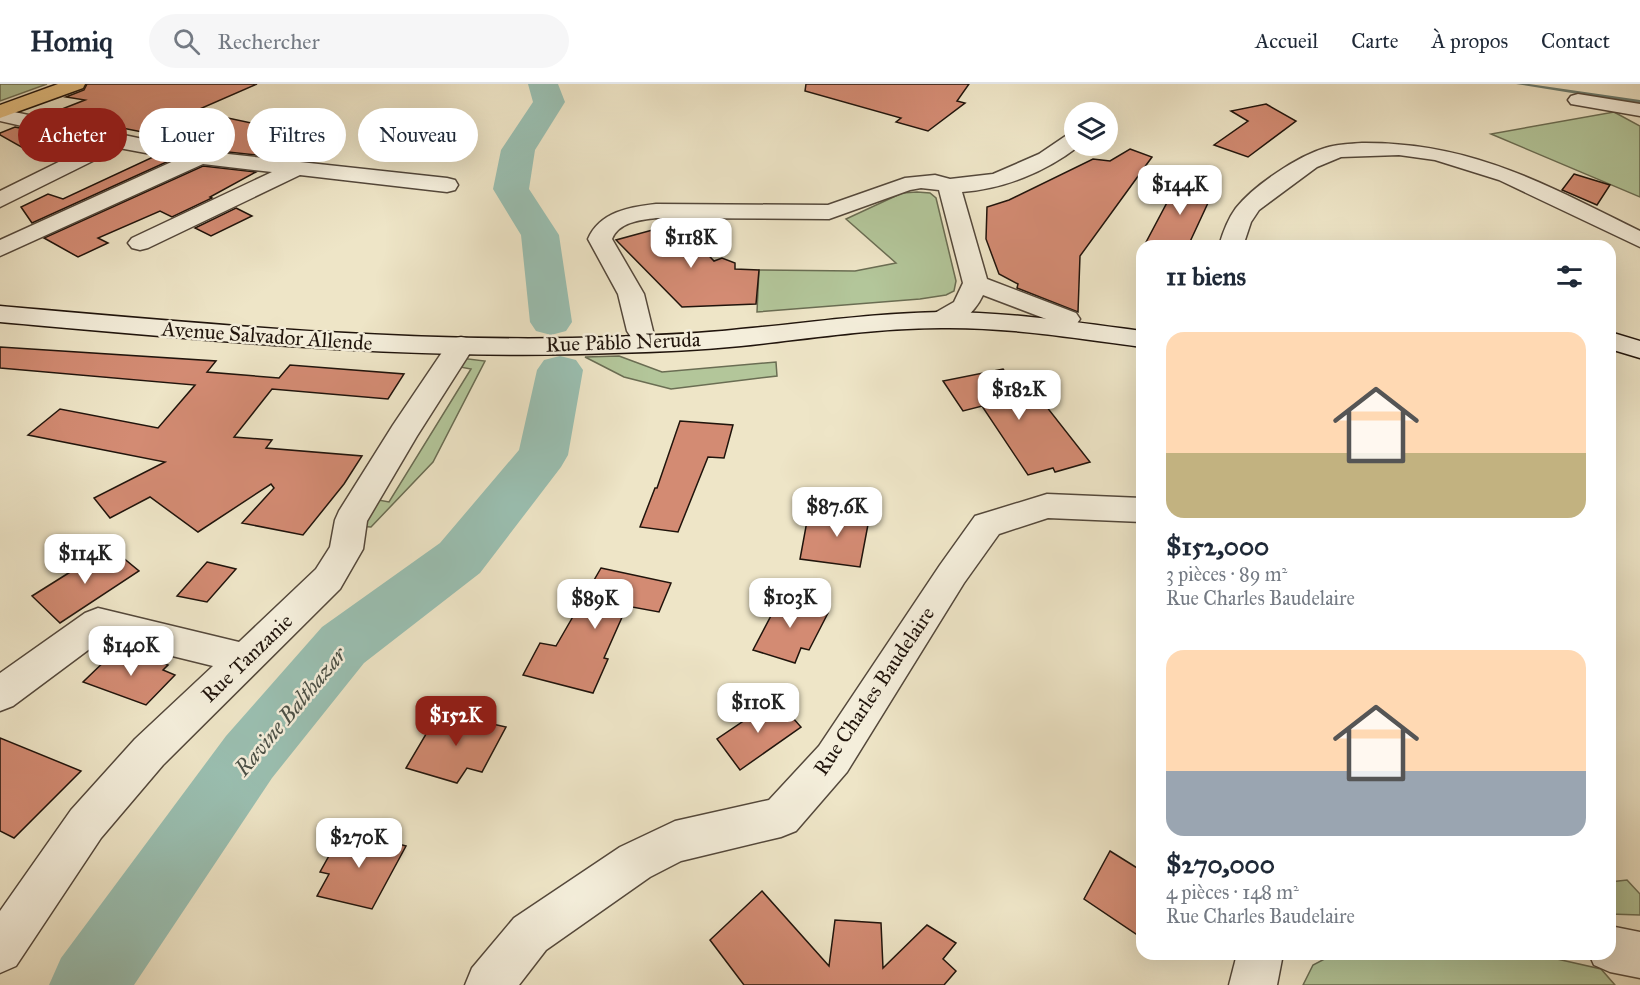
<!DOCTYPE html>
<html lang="fr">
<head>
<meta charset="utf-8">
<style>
  body { margin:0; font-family:"IM FELL Great Primer",serif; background:#f6f6f7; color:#1f2937; height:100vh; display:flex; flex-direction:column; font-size:22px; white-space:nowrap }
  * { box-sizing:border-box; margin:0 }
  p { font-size:20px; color:#747a83 }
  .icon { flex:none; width:33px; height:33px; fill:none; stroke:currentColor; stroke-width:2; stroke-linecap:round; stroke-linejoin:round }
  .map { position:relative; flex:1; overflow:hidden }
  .panel { position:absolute; left:1136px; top:156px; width:480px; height:720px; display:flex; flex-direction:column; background:#fff; border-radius:18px; box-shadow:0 6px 24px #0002 }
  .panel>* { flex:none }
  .banner { position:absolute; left:18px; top:24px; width:570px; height:54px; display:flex; gap:12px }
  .buttons { position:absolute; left:1064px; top:18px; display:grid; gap:12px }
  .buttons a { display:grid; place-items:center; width:54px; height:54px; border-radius:50%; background:#fff; box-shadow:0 6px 24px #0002; font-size:30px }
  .price { position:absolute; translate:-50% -51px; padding:0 14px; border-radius:12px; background:#fff; color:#222; font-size:20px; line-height:39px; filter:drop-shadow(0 2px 3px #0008) }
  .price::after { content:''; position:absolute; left:50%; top:36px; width:18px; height:14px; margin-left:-9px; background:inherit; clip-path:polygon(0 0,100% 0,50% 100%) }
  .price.selected { background:#8f2418; color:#fff }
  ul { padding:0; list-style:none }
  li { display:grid; align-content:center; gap:12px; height:318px; padding:0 30px }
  li span { display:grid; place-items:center; height:186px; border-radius:18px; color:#555 }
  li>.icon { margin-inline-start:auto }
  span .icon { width:108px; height:108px; fill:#fffc; stroke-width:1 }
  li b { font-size:26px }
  h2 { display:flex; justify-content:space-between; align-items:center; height:72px; padding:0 30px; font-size:26px }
  .chip { padding:0 21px; border-radius:27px; background:#fff; box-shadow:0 6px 24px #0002; font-size:21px; line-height:54px }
  .chip.selected { background:#8f2418; color:#fff }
  header { display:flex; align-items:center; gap:36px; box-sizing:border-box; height:84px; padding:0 30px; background:#fff; border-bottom:2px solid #e0e1e3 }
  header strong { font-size:28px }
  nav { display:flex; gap:33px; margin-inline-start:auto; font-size:21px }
  .search { width:420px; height:54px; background:#f6f6f7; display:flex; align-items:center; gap:15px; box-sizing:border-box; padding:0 21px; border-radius:33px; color:#747a83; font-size:22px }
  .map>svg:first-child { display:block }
  .green { fill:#b3c69a; stroke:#6a6d53; stroke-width:1.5 }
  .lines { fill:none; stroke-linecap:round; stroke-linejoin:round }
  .stream { fill:#697b6f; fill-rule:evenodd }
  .river { fill:#9abfb1; fill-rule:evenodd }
  .building { fill:#d38b73; stroke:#20140c; stroke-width:1.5 }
  .street-casing { stroke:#54483b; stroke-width:3 }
  .secondary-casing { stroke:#20140c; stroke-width:3 }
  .primary-casing { stroke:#20140c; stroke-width:3 }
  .street { fill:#f4eedb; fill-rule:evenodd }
  .secondary { fill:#f4eedb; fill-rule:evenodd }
  .primary { fill:#e7c284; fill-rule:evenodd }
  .labels { text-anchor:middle; stroke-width:5; stroke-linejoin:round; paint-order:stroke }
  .street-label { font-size:21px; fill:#20140c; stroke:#f4eedb }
  .water-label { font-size:22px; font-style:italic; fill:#4b5046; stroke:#f4eedb }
</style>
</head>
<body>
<header>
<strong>Homiq</strong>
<div class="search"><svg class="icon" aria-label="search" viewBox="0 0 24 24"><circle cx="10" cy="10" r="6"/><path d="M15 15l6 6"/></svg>Rechercher</div>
<nav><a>Accueil</a><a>Carte</a><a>À propos</a><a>Contact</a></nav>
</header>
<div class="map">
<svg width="1640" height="901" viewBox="0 0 1640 901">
  <rect width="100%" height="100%" fill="#eee5c7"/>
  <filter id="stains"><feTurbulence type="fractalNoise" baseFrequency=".00333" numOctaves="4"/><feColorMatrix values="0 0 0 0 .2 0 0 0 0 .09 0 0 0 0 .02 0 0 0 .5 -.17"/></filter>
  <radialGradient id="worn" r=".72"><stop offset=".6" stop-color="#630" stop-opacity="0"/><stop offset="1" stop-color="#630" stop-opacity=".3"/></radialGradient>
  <g class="green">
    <path d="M0 0H47L0 17Z"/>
    <path d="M1614 28 1640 42V113L1491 50Z"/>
    <path d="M917 108 930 109 936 114 956 197 954 207 946 211 920 215 757 228 759 186 855 187 896 179 846 135 902 109Z"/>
    <path d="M619 272 662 288 776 278 777 292 671 305 624 293 585 273Z"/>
    <path d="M460 274 485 277 433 378 371 443 357 442 373 415 389 418 471 285 455 282Z"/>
    <path d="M1627 796 1640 810V831L1610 830V798Z"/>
    <path d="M1334 870H1535L1601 885 1615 901H1303L1313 881Z"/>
  </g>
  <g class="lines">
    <path class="stream" d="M1516 0H1529L1640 16V20Z"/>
    <g class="river">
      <path d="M528 0H558L565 18 535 66 529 105 559 151 572 238 566 247 551 251 536 247 530 238 521 151 493 105 501 66 533 18Z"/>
      <path d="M560 272 576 276 583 286 568 371 561 383 480 489 364 579 272 694 134 901H49L61 874 226 652 322 543 440 459 519 366 537 286 544 276Z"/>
    </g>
  </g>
  <g class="building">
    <path d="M87 0H257L195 27 322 54 284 74 200 65 180 60 188 57 107 41 100 44 44 32 85 16 66 13 84 6Z"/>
    <path d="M806 0H969L957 17 965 19 928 47 896 38 901 34 805 7Z"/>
    <path d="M1266 20 1296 37 1248 73 1214 61 1248 37 1231 27Z"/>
    <path d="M15 43 70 55 32 69 0 51V49Z"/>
    <path d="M1130 65 1152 73 1080 172 1078 228 1017 204 1018 200 999 190 986 155 987 123 1009 116 1093 75 1110 77Z"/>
    <path d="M153 73 171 76 32 139 21 123 48 110 63 115Z"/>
    <path d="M203 82 256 88 210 113 212 114 172 133 160 127 98 154 108 159 78 173 44 154Z"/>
    <path d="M1574 90 1610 101 1597 121 1562 106Z"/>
    <path d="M1179 96 1214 106 1188 162H1144Z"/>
    <path d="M236 124 252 132 211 152 195 144Z"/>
    <path d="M678 139 714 177 722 174 735 179V185L759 186 756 220 682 223 616 156Z"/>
    <path d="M0 263 216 277 207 288 279 294 290 281 404 290 388 315 272 305 234 353 272 356 266 364 362 372 344 400 303 451 242 439 274 404 271 400 198 448 150 413 110 434 94 414 165 378 28 351 60 325 158 344 195 301 0 284Z"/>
    <path d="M1003 285 1015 302 1028 299 1090 378 1055 388 1053 384 1028 391 982 322 963 327 943 297Z"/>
    <path d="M680 337 733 341 724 374 708 373 678 448 640 443 655 404H657Z"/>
    <path d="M829 423 870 430 860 483 800 475 807 437 826 439Z"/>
    <path d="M110 463 139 487 60 539 32 512Z"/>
    <path d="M207 478 236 485 207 518 177 512Z"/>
    <path d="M601 484 671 499 659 528 627 522 604 574 608 575 593 609 523 591 540 559 556 562Z"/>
    <path d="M782 511 815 521 813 524 828 529 809 566 801 564 795 579 753 566Z"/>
    <path d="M125 567 168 581 163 586 175 591 146 621 83 598 112 570 120 572Z"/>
    <path d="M776 615 801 643 740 686 717 655Z"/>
    <path d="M439 628 506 643 482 688 467 684 457 699 406 684Z"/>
    <path d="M0 654 81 687 14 754 0 747Z"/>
    <path d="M344 745 406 762 372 825 317 812 329 790 320 788Z"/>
    <path d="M1110 767 1142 787V854L1084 815Z"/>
    <path d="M762 807 829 882 835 836 881 839 883 884 927 841 956 859 943 875 956 887 944 901H744L710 856Z"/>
  </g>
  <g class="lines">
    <g class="street-casing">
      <g id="street">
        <path d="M1578 10 1640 20V32L1571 20 1568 16 1571 12Z"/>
        <path d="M0 25 200 67 447 94 455 96 458 101 455 106 447 108 300 91 148 164 140 166 132 164 128 159 132 154 272 88 203 80 0 172V156L178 75 119 64 0 123V107L97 59 0 37Z"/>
        <path d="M1074 49V62H1079C1045 88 1004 105 962 108L987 195 1076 229 1080 235 1076 241 1067 243 983 211C974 230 955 247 933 242L929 236 933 230 954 218 963 199 939 106 921 104 910 106 829 135 656 134C640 136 619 138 612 155L644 210 653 247 649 253 640 255 631 253 627 247 618 210 588 155C600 128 629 123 656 120L828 121 905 94 935 91 950 95 993 90 1039 70 1067 51Z"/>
        <path d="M1362 59C1471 58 1545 100 1640 147V163L1499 96 1435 76 1399 71 1341 73 1317 83 1259 126 1251 138 1243 162H1219C1223 148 1228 135 1236 124 1254 101 1298 72 1325 64 1337 60 1349 60 1362 59Z"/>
        <path d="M461 253 471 255 475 261 417 352 367 437 363 465 340 505 163 681 101 754 16 882 0 889V827L71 726 135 655 213 582 103 555 13 622 0 627V589L85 529 98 524 239 558 316 485 330 463 335 436 339 427 393 341 451 255Z"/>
        <path d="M1047 410 1142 414V438L1048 434 999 450 964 499 847 688 796 747 781 753 681 777 650 793 546 866 519 901H465L472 884 514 834 620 763 675 737 769 716 819 662 940 481 975 432Z"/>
        <path d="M1610 842 1640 848V894L1610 888 1594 881 1589 870H1610Z"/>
        <path d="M1237 870H1283L1277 901H1229Z"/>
      </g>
    </g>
    <g class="secondary-casing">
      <g id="secondary">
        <path d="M0 222C204 240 409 260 614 253 656 251 699 250 741 245 808 239 874 229 941 228 1008 228 1075 238 1142 247V263C1075 254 1008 243 941 244 874 244 808 255 741 262 699 266 656 268 614 269 409 277 204 256 0 238Z"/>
        <path d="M1610 248 1640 257V274L1610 265Z"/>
      </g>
    </g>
    <g class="primary-casing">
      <path id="primary" d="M58 0H85L83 4 0 34V21Z"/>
    </g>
    <use href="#street" class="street"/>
    <use href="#secondary" class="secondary"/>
    <use href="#primary" class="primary"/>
  </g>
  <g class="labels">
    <g class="street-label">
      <text transform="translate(267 252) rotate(4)" y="7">Avenue Salvador Allende</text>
      <text transform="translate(623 258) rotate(-2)" y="7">Rue Pablo Neruda</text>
      <text transform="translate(247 574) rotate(-44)" y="7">Rue Tanzanie</text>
      <text transform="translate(874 607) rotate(-56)" y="7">Rue Charles Baudelaire</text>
    </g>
    <g class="water-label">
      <text transform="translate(290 627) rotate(-50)" y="8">Ravine Balthazar</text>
    </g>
  </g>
  <rect width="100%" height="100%" filter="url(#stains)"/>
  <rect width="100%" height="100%" fill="url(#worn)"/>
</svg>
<div class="buttons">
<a><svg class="icon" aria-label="layers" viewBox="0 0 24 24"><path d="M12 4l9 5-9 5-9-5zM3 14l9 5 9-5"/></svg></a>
</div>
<b class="price" style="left:1180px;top:132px">$144K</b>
<b class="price" style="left:691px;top:185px">$118K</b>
<b class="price" style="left:1019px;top:337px">$182K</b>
<b class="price" style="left:837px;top:454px">$87.6K</b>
<b class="price" style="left:85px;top:501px">$114K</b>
<b class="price" style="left:790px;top:545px">$103K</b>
<b class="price" style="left:595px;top:546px">$89K</b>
<b class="price" style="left:131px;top:593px">$140K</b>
<b class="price" style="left:758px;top:650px">$110K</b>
<b class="price selected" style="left:456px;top:663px">$152K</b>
<b class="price" style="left:359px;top:785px">$270K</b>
<div class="banner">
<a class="chip selected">Acheter</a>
<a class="chip">Louer</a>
<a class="chip">Filtres</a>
<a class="chip">Nouveau</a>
</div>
<section class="panel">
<h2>11 biens<svg class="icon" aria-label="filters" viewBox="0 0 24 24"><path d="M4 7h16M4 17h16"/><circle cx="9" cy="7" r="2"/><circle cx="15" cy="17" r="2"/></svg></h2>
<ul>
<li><span style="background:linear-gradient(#ffd9b3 65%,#c2b280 0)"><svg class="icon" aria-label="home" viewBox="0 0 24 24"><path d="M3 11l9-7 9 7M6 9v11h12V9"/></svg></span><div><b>$152,000</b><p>3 pièces · 89 m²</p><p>Rue Charles Baudelaire</p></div></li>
<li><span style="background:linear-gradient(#ffd9b3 65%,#9aa5b1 0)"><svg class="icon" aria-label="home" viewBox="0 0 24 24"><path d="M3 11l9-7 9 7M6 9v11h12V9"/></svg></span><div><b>$270,000</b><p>4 pièces · 148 m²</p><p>Rue Charles Baudelaire</p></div></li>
</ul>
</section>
</div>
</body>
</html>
